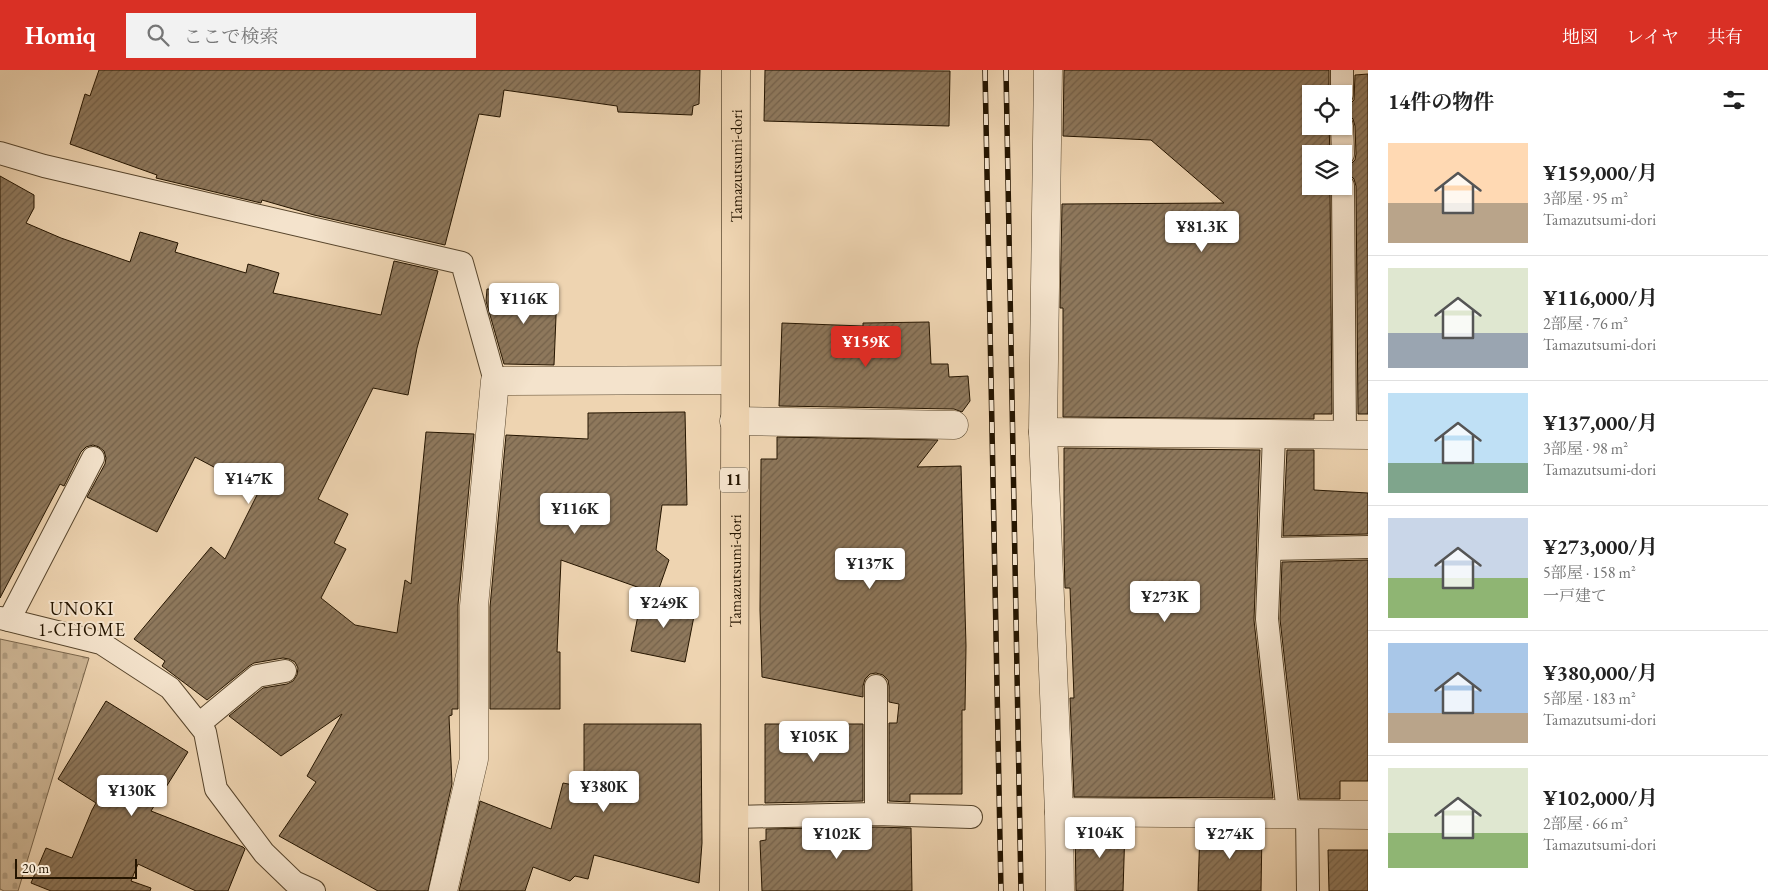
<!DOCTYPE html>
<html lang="ja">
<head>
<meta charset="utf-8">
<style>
  body { margin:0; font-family:"EB Garamond","Noto Serif JP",serif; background:#f2f2f2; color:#222; height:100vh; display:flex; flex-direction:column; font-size:19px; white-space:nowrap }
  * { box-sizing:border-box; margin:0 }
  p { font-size:16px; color:#767676 }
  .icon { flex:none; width:28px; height:28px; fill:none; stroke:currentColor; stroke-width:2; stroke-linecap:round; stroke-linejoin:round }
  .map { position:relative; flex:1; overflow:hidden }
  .side { display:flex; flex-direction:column; background:#fff; width:400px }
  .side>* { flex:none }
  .buttons { position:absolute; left:1302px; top:15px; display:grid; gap:10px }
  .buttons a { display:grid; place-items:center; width:50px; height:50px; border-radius:0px; background:#fff; box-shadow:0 1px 4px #0004; font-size:25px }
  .scale { position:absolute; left:15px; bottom:12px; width:122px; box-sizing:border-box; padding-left:5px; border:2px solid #251500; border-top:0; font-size:14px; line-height:18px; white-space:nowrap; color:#251500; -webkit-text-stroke:4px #f4e3cc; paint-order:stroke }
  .price { position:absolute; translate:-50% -42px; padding:0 11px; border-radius:5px; background:#fff; color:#222; font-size:16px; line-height:32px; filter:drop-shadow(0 1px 2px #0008) }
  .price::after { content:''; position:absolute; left:50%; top:30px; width:15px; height:11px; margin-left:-8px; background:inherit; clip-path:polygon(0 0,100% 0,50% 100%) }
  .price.active { background:#d93025; color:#fff }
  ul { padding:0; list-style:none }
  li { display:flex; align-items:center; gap:15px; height:125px; padding:0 20px }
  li+li { border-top:1px solid #e0e0e0 }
  li span { display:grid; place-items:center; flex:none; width:140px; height:100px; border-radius:0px; color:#555 }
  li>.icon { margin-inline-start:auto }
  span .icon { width:60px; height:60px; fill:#fffc; stroke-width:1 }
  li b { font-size:21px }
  h2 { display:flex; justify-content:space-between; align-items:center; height:60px; padding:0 20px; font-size:21px }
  header { display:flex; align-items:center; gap:30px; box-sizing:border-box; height:70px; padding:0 25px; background:#d93025; color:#fff }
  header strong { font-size:24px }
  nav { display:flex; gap:28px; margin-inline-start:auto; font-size:18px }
  .search { width:350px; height:45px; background:#f2f2f2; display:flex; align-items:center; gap:12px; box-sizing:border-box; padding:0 18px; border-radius:0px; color:#767676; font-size:19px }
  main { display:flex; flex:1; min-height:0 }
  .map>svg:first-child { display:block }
  .cemetery { fill:url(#cemetery-stones); stroke:#78644a }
  .building { fill:url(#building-hatch); stroke:#251500 }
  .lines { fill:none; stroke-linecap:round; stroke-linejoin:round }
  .lane-casing { stroke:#57452c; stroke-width:24 }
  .street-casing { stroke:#57452c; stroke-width:29 }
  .primary-casing { stroke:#251500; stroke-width:29 }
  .lane { stroke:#f4e3cc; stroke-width:22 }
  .street { stroke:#f4e3cc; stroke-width:28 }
  .primary { stroke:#eed4b1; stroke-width:28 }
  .rail-casing { stroke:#251500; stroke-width:5.5 }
  .rail { stroke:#f4e3cc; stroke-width:4; stroke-dasharray:11; stroke-linecap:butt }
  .labels { text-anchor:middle; stroke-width:4; stroke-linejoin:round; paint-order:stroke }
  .shield { fill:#f4e3cc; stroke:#63533d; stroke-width:1 }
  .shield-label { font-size:15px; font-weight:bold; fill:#251500 }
  .street-label { font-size:16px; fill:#251500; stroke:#f4e3cc }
  .neighbourhood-label { font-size:18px; letter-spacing:1px; fill:#251500; stroke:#f4e3cc }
</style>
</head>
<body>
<header>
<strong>Homiq</strong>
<div class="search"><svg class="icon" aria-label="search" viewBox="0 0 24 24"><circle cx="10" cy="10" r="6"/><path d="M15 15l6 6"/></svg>ここで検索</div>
<nav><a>地図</a><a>レイヤ</a><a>共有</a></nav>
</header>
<main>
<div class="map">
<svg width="1368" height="821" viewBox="0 0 1368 821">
  <defs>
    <pattern id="cemetery-stones" width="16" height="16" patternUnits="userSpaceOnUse" patternTransform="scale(1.25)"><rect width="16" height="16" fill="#ccb493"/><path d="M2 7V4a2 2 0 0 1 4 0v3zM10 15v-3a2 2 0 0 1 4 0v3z" fill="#af9a7d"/></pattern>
    <pattern id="building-hatch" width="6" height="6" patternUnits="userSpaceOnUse" patternTransform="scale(1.25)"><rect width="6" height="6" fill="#8e785c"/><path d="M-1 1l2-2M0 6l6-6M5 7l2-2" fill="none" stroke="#74614a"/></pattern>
  </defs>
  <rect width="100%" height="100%" fill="#eed4b1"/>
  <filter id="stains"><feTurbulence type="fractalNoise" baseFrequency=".004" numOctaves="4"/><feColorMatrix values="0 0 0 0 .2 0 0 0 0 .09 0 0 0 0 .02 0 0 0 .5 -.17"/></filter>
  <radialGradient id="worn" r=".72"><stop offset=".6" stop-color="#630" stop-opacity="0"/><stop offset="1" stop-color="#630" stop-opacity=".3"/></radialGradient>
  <path class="cemetery" d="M0 569 89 588 18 821H4L0 819Z"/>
  <g class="building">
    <path d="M99 0H700L699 34 693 36 692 45 618 42 617 36 504 20 500 47 479 44 445 175 314 145 262 130 261 133 156 108 157 105 70 74 85 24 90 26Z"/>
    <path d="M765 0 950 1 949 56 764 51Z"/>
    <path d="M1064 0H1329V24H1311V56H1329L1330 84H1311V116H1330L1332 344H1314V349L1063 347V238H1060L1062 134 1224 133 1151 70 1063 66Z"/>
    <path d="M1368 4V344H1358L1356 116 1354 109 1350 105 1344 103V97L1350 95 1355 90 1356 84 1355 56 1353 49 1349 45 1344 43V37L1349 35 1354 30 1355 5Z"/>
    <path d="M0 106 34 125V138L26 153 61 168 130 192 140 162 178 173 175 182 246 203 248 194 279 203 273 223 381 245 394 191 438 201 417 278 408 325 373 318 318 429 348 444 334 473 346 479 321 528 355 555 397 563 405 510 411 514 426 362 474 364 458 535V639H452V645L449 646 452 714 428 821H378L279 766 316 712 307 706 342 644 281 686 229 646 263 618 287 614 293 611 297 605 298 598 295 592 289 589 283 588 254 593 249 596 207 630 162 596 165 591 134 569 211 477 225 489 259 421 195 387 157 462 87 427 105 394 106 388 104 381 99 377 93 375 86 377 81 382 64 416 60 414 0 528Z"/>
    <path d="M487 219 557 222 554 295 504 294 486 231Z"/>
    <path d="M929 252 931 294H948L949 307 968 306 970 331 962 342 954 339 779 336 782 253 863 256V253Z"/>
    <path d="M685 342 687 435H662L656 480 669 490 657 524 561 490 557 582H560V639H490V537L506 365 588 369V343Z"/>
    <path d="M777 367 938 370 917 397 961 396 966 576 965 640H962V724H910V732L889 731V653H897L899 634 889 632V616L888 610 883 605 876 603 870 604 865 609 863 616V627L762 607 760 540 761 389H777Z"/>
    <path d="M1064 378 1260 380 1254 550 1273 728 1074 727 1070 628H1074L1070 518H1065L1064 482Z"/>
    <path d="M1287 380H1314V420L1368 423V464L1283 466Z"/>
    <path d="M1368 490V711H1340V729H1300L1280 549 1282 492Z"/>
    <path d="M642 525 696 536 685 592 631 581Z"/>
    <path d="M106 631 188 682 151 741 243 777 245 779 228 821H196L138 794 131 811 151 818 150 821H51L31 813 46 778 72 788 92 740 96 733 58 709Z"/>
    <path d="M584 654H701L702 773 699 813 594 785 588 809 575 806 570 811 533 797 525 821H459L480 731 551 759 563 713 584 717Z"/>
    <path d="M765 654H863V731L765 733Z"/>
    <path d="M876 757 911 758 912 821H762L760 771 766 770V759Z"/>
    <path d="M1075 758H1125L1123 821H1076Z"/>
    <path d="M1200 759 1262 760 1261 821H1198Z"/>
    <path d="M1328 780H1368V821H1329Z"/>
  </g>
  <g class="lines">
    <g class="lane-casing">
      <g id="lane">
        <path d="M1342 0V24"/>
        <path d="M1342 56 1343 84"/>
        <path d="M0 83 44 96 462 193 495 311"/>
        <path d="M1343 116 1345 365"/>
        <path d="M1274 365 1267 549 1288 744"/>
        <path d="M1270 479 1368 477"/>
        <path d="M0 548 101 573 170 618 205 662 216 719 264 783 294 812 314 821"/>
        <path d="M9 550 93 388"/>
        <path d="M876 616V744"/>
        <path d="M199 654 257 606 285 601"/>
        <path d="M1307 744 1308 821"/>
        <path d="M734 747 876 744 971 747"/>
      </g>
    </g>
    <g class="street-casing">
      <g id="street">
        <path d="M1048 0 1043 362 1059 742 1060 821"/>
        <path d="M734 351 954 355"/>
        <path d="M1043 362 1368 365"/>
        <path d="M1059 742 1368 745"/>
        <path d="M443 821 474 689V536L495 311 734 310"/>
      </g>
    </g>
    <g class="primary-casing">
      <g id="primary">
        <path id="s1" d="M734 821 736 0"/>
      </g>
    </g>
    <use href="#lane" class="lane"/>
    <use href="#street" class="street"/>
    <use href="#primary" class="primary"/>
    <g class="rail-casing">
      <g id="rail">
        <path d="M985 0 1001 821"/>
        <path d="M1006 0 1021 821"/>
      </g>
    </g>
    <use href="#rail" class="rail"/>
  </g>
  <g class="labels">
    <rect class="shield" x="720" y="397.5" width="28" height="25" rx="4"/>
    <g class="shield-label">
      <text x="734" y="415">11</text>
    </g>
    <g class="street-label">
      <text dy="6" stroke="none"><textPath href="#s1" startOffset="725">Tamazutsumi-dori</textPath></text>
      <text dy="6" stroke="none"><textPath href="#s1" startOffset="320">Tamazutsumi-dori</textPath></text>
    </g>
    <g class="neighbourhood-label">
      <text x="82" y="545">UNOKI<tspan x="82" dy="21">1-CHOME</tspan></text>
    </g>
  </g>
  <rect width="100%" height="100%" filter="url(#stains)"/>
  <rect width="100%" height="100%" fill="url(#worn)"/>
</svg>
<div class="buttons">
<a><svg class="icon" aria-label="locate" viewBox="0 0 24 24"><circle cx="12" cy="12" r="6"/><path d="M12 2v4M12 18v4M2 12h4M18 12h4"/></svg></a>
<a><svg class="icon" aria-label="layers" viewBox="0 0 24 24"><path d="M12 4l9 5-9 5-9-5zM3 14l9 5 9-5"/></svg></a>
</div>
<div class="scale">20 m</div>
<b class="price" style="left:1202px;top:183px">¥81.3K</b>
<b class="price" style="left:524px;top:255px">¥116K</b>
<b class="price active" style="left:866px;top:298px">¥159K</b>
<b class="price" style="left:249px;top:435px">¥147K</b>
<b class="price" style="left:575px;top:465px">¥116K</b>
<b class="price" style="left:870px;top:520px">¥137K</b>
<b class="price" style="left:1165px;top:553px">¥273K</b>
<b class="price" style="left:664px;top:559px">¥249K</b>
<b class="price" style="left:814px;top:693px">¥105K</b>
<b class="price" style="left:604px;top:743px">¥380K</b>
<b class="price" style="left:132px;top:747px">¥130K</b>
<b class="price" style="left:1100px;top:789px">¥104K</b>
<b class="price" style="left:837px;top:790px">¥102K</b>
<b class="price" style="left:1230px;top:790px">¥274K</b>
</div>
<section class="side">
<h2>14件の物件<svg class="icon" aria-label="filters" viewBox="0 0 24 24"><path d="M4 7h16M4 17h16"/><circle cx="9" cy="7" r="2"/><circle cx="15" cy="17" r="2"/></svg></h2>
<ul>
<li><span style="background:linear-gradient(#ffd9b3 60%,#b9a48a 0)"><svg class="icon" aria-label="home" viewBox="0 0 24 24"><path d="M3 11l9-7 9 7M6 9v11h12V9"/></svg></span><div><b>¥159,000/月</b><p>3部屋 · 95 m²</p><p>Tamazutsumi-dori</p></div></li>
<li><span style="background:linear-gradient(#dfe7d0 65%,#9aa5b1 0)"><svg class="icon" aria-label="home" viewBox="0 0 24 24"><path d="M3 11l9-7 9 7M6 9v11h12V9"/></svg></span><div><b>¥116,000/月</b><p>2部屋 · 76 m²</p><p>Tamazutsumi-dori</p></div></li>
<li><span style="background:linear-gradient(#bfe0f5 70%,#7fa58c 0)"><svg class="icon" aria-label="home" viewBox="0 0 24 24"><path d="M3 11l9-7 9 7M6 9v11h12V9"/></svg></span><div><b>¥137,000/月</b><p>3部屋 · 98 m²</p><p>Tamazutsumi-dori</p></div></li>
<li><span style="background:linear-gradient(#c9d6e8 60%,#8fb573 0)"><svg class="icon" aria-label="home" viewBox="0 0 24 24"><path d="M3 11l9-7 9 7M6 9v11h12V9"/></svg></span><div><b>¥273,000/月</b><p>5部屋 · 158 m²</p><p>一戸建て</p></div></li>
<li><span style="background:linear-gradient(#a9c7e8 70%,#b9a48a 0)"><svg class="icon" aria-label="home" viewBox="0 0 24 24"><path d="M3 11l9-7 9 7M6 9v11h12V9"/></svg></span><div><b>¥380,000/月</b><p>5部屋 · 183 m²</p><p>Tamazutsumi-dori</p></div></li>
<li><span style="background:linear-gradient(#dfe7d0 65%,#8fb573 0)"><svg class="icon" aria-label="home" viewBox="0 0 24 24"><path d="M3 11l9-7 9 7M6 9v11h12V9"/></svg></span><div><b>¥102,000/月</b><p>2部屋 · 66 m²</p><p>Tamazutsumi-dori</p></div></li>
</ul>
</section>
</main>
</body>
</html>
